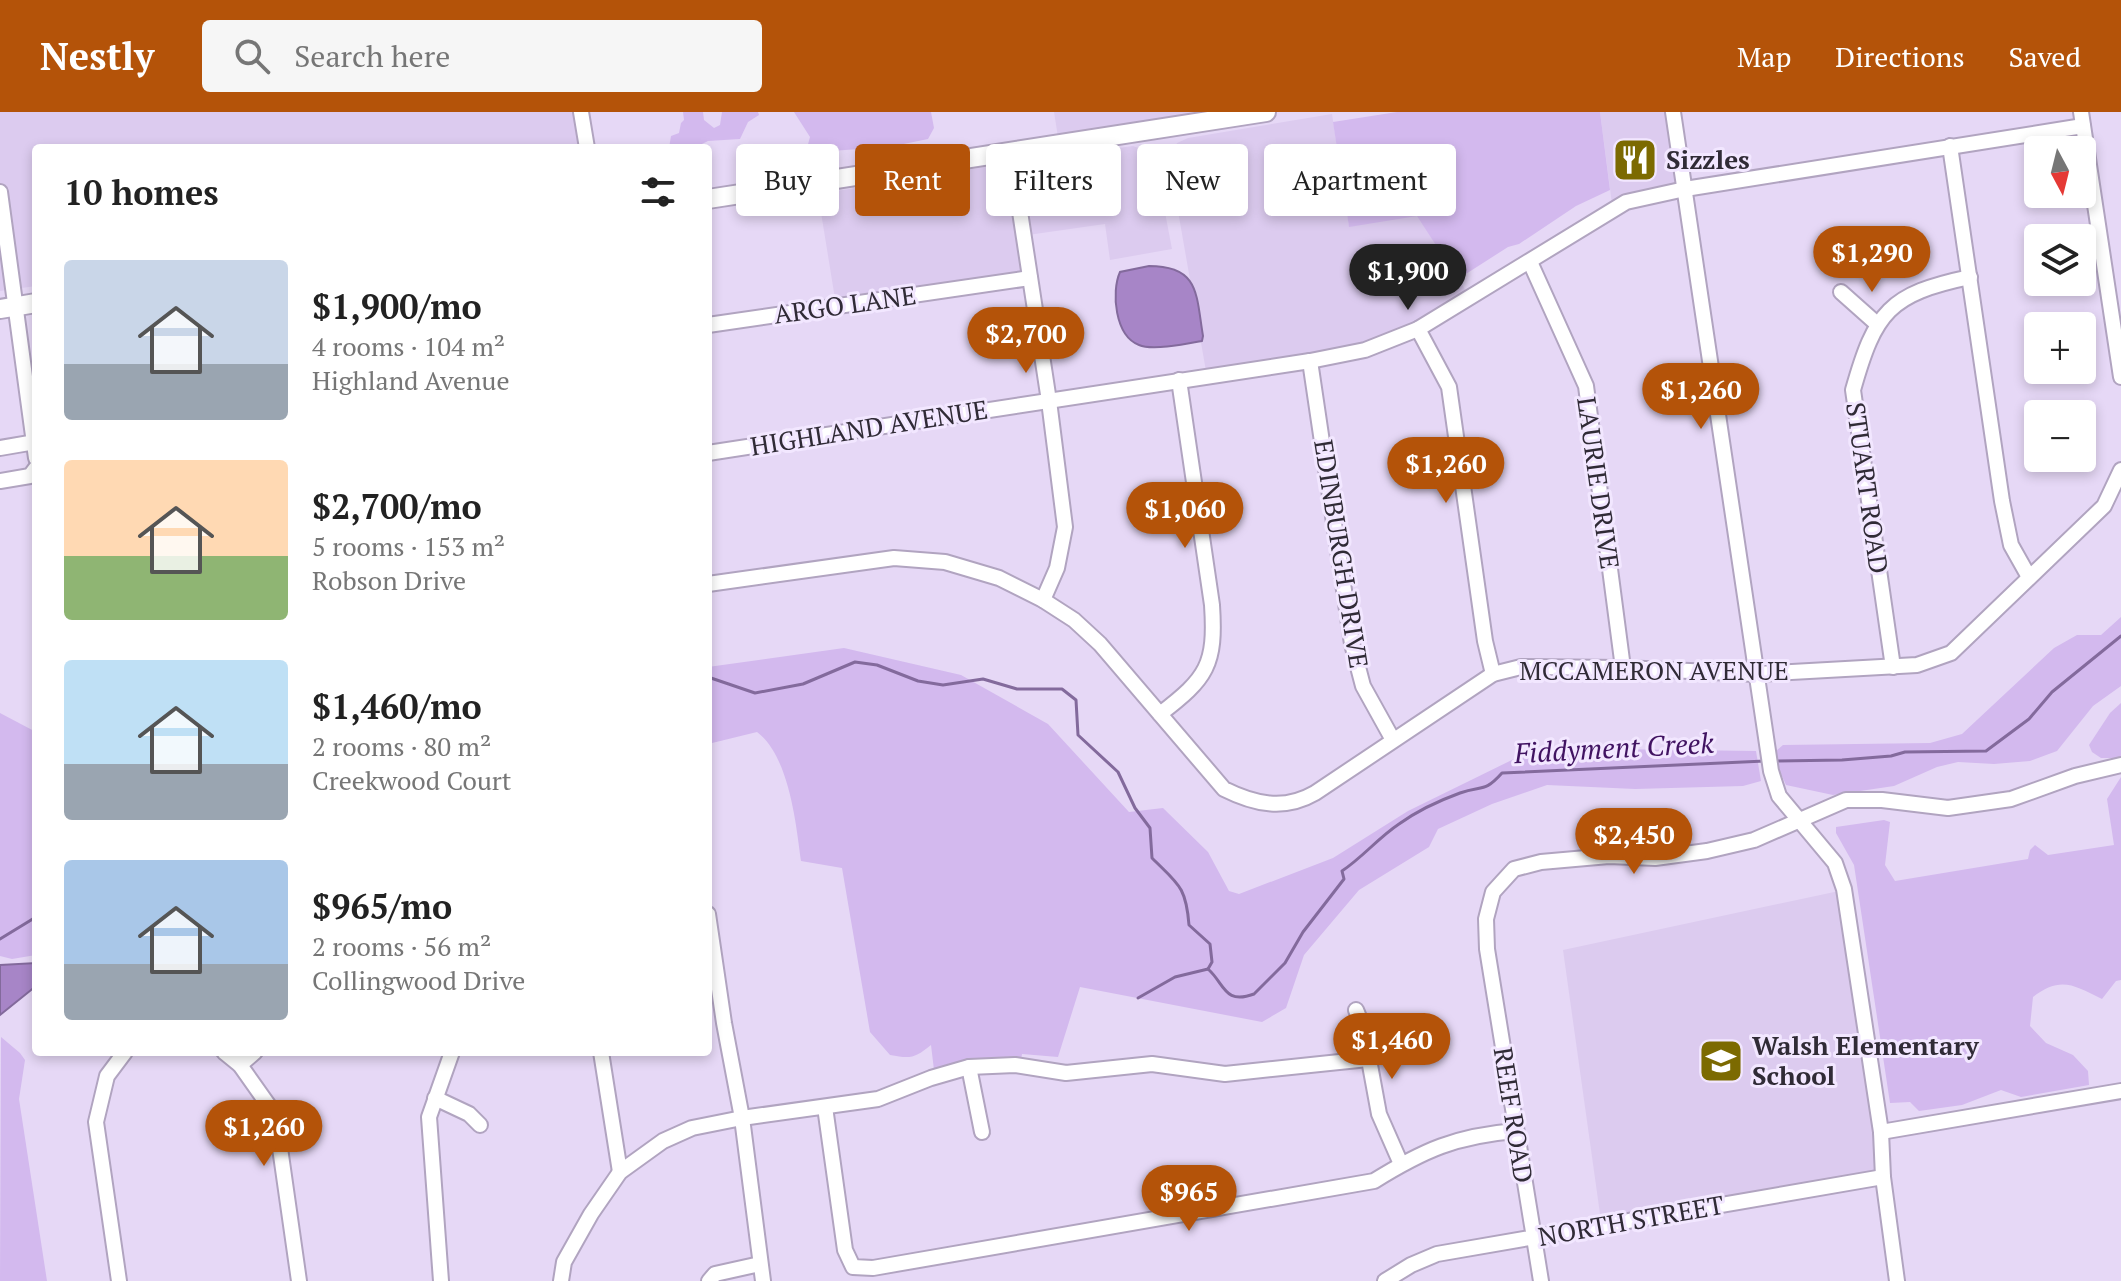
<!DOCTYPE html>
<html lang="en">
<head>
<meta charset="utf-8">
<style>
  body { margin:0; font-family:"PT Serif",serif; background:#f6f6f6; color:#222; height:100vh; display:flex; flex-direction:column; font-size:30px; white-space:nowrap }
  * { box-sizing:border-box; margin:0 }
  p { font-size:26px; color:#767676 }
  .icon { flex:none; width:44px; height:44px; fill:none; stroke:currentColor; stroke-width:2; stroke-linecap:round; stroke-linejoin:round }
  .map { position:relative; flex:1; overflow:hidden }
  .sheet { position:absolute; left:32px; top:32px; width:680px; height:912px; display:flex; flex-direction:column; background:#fff; border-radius:8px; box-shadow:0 4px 12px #0003 }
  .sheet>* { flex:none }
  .guide { position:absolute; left:736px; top:32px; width:760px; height:72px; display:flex; gap:16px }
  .needle { width:52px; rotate:173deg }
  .buttons { position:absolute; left:2024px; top:24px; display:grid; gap:16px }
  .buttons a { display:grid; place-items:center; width:72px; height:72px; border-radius:8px; background:#fff; box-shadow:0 4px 12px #0003; font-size:40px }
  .price { position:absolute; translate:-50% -68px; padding:0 18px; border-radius:28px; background:#b45309; color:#fff; font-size:26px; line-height:52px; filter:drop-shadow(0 2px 4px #0008) }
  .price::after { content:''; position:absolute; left:50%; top:48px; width:24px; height:18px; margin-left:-12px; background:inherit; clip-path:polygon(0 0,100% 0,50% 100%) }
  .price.active { background:#222; color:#fff }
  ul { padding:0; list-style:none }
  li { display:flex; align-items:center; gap:24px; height:200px; padding:0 32px }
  li span { display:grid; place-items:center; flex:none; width:224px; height:160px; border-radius:8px; color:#555 }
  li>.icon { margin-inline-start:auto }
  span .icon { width:96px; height:96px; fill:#fffc; stroke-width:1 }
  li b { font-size:34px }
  h2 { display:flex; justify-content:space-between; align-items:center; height:96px; padding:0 32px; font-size:34px }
  .tag { padding:0 28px; border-radius:8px; background:#fff; box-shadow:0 4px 12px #0003; font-size:28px; line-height:72px }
  .tag.active { background:#b45309; color:#fff }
  header { display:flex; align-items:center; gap:48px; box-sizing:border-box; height:112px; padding:0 40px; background:#b45309; color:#fff }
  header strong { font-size:38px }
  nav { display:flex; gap:44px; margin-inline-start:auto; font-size:28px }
  .search { width:560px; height:72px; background:#f6f6f6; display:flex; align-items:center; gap:20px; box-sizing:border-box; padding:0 28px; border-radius:8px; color:#767676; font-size:30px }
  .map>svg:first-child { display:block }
  .built { fill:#dccbef }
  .green { fill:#d3b9ee }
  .water { fill:#a785c7; stroke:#836a9c; stroke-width:2 }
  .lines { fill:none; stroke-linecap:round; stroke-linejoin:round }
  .stream { stroke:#836a9c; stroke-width:3 }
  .minor-casing { stroke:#b1a4c0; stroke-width:18 }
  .major-casing { stroke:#b1a4c0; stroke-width:22 }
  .minor { stroke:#fff; stroke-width:14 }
  .major { stroke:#fff; stroke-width:18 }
  .labels { text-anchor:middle; stroke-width:6; stroke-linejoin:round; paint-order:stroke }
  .poi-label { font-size:26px; font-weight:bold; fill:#302b36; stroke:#f2e7ff; text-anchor:start }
  .street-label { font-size:26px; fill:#302b36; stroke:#f2e7ff }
  .water-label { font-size:28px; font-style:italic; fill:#411362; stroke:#f2e7ff }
</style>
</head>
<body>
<header>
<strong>Nestly</strong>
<div class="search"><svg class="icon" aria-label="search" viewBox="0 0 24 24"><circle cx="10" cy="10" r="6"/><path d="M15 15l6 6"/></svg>Search here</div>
<nav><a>Map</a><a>Directions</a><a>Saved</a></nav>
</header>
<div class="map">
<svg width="2121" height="1169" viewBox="0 0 2121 1169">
  <rect width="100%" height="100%" fill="#e6d8f6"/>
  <g class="built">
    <path d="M0 0H573L578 36H36V174L0 179Z"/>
    <path d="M1054 0H1206L1058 25Z"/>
    <path d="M1600 0H1669L1681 75 1612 92Z"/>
    <path d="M1332 2 1349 114 1418 103 1468 182 1413 215 1342 239 1206 259 1171 59V44L1177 31 1188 26Z"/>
    <path d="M1133 34 1149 40 1155 48 1172 137 1110 148 1105 112 1028 123 1034 169 837 199 818 82 997 53Z"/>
    <path d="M1839 779 1879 1061 1601 1109 1563 838Z"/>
  </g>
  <g class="green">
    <path d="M683 0H703L704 8 714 16 720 13 722 0H758L759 3 748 10 740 27 708 29 694 36H669L671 24 679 21 681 11 684 8Z"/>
    <path d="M794 0H931L934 16 928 27 889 35 816 40 807 36 810 25Z"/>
    <path d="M1397 0H1600L1610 78 1576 94 1519 132 1508 135 1458 167 1417 104 1349 115 1333 10Z"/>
    <path d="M2121 505V574L2093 594 2057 639 2030 649 1994 652 1958 650 1937 655 1894 674 1833 683 1786 673 1780 660 1776 639 1783 633 1930 631 1962 622 2054 536 2077 523H2101Z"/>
    <path d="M844 536 961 563 1048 612 1129 700 1163 696 1208 740 1229 779 1239 782 1333 746 1408 699 1520 644 1608 637 1756 639 1761 669 1743 674 1635 677 1547 673 1492 692 1438 717 1429 735 1359 778 1304 843 1286 896 1262 910 1080 875 1058 945 1022 942 1021 948 934 958 931 933C915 946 911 947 890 943L870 920 842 756 801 749C796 711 789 644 757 620L708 632V555Z"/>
    <path d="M2121 591V646H2101L2092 640 2089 633 2110 601Z"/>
    <path d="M0 601 36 620V843L12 847 0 844Z"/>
    <path d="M2121 665V868L2116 869 2102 887C2073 873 2061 864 2033 885L2030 914 2046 931 2073 943 2088 959 2089 973 2021 985 2001 978 1962 993 1919 999 1910 990 1890 991 1854 753 1836 721V715L1884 708 1890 710 1885 753 1895 769 2028 747 2030 738 2035 733 2048 743 2114 733 2107 687Z"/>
    <path d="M1 925 20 941 25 948 19 987 47 1169H0Z"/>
  </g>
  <g class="water">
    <path d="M1149 154C1200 154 1196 183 1203 224L1202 229C1186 232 1152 239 1139 233 1115 224 1111 180 1120 160Z"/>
    <path d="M36 851V874L0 903V853Z"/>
  </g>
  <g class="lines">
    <g class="stream">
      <path d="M708 565 755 581 803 572 855 550 877 553 918 569 943 573 983 567 1017 577H1062L1076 588 1078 623 1118 660 1135 696 1150 716 1152 746C1178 772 1186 774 1189 813L1210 832 1212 850 1208 857"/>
      <path d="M1772 649 1842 648 1891 644 1905 640 1986 639 2029 607 2052 580 2121 524"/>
      <path d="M0 827 36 805"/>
      <path d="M1208 857C1225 872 1224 893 1254 882L1285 851 1303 820 1344 767 1342 759C1363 745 1378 726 1399 712 1417 699 1438 689 1460 681 1483 673 1484 681 1502 661L1765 649"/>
      <path d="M1138 886 1175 865 1208 857"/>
    </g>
    <g class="minor-casing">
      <g id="minor">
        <path d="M581 0 587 36"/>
        <path d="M1673 0 1771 659 1779 684 1835 751 1844 777 1881 1020 1883 1065 1897 1169"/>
        <path d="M2081 0 2121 265"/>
        <path d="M1950 34 2002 389 2011 433 2029 465"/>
        <path d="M1011 41 1049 289 1065 415 1057 456 1043 488"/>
        <path d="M0 80 36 346"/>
        <path d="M1530 150 1586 274 1623 556"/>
        <path d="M1841 180 1877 212"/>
        <path d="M708 213 1030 166"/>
        <path d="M1418 217 1449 275 1485 529 1493 562"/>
        <path d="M1310 249 1352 532 1363 574 1393 628"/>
        <path d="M0 336 35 330"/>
        <path d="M708 341 1310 249 1365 238 1418 217 1626 90 1685 77 2083 14"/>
        <path d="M0 369 30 364 36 356"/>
        <path d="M708 472 894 446 945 450 999 466 1043 488 1074 508 1100 532 1224 677C1254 692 1284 699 1315 681L1493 562 1521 555 1623 556 1756 562 1917 553 1951 541 2104 394 2121 358"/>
        <path d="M1893 555 1853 278C1875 200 1889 182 1970 165"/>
        <path d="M1160 602C1207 566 1216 553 1212 493L1179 268"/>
        <path d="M708 802 724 911 742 1006 763 1169"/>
        <path d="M1356 898 1363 915 1379 1002 1401 1052"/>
        <path d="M224 940 240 953 269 994 280 1036 299 1169"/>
        <path d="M601 940 620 1060"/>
        <path d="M240 953 255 940"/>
        <path d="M969 955 982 1020"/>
        <path d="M435 986 469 1002 480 1013"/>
        <path d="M825 995 845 1138 853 1155 873 1156 1374 1069C1424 1038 1456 1024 1515 1019"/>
        <path d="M1881 1020 2121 979"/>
        <path d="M119 1169 96 1010 107 964 125 940"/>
        <path d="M441 1169 429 1005 452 940"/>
        <path d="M561 1169 564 1150 591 1102 620 1060 663 1029 692 1016 742 1006 878 987 931 966 969 955 1015 953 1066 961 1152 952 1225 962 1368 947"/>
        <path d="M709 1169 715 1162 760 1152"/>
        <path d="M1385 1169 1411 1153 1437 1142 1883 1065"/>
        <path d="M1541 1169 1487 837 1486 807 1493 780 1514 757 1541 750 1609 744 1655 746 1707 739 1754 728 1846 688H1882L1948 696 2011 687 2075 664 2121 653"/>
      </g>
    </g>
    <g class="major-casing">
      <g id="major">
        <path d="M708 87 1266 0"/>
        <path d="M0 197 36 191"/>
      </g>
    </g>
    <use href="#minor" class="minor"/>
    <use href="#major" class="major"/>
  </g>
  <defs>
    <g id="restaurant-square" transform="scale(2.3)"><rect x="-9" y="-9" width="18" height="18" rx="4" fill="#7c6a01" stroke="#f2e7ff"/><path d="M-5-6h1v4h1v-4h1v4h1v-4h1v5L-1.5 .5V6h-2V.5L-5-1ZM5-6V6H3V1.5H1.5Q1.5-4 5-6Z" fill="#fff"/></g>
    <g id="school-square" transform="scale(2.3)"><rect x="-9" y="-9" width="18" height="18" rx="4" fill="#7c6a01" stroke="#f2e7ff"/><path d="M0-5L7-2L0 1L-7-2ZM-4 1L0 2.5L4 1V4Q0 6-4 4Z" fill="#fff"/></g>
  </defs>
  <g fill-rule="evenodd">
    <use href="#restaurant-square" x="1635" y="48"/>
    <use href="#school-square" x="1721" y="949"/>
  </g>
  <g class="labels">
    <g class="poi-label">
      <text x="1666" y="57">Sizzles</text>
      <text x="1752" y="943">Walsh Elementary<tspan x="1752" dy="30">School</tspan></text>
    </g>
    <g class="street-label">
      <text transform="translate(845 193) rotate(-8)" y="9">ARGO LANE</text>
      <text transform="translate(869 316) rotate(-9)" y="9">HIGHLAND AVENUE</text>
      <text transform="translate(1598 371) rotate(82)" y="9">LAURIE DRIVE</text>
      <text transform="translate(1867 376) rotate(82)" y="9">STUART ROAD</text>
      <text transform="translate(1341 442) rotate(81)" y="9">EDINBURGH DRIVE</text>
      <text x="1654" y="568">MCCAMERON AVENUE</text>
      <text transform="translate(1513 1003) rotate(81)" y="9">REEF ROAD</text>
      <text transform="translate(1631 1109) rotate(-10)" y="9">NORTH STREET</text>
    </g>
    <g class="water-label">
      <text transform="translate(1614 636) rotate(-3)" y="10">Fiddyment Creek</text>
    </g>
  </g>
</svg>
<div class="buttons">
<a><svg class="needle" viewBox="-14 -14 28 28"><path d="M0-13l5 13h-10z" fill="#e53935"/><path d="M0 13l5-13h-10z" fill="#767676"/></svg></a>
<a><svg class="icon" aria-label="layers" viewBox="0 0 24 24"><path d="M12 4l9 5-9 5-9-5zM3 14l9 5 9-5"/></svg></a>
<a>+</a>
<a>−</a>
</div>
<b class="price" style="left:1872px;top:182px">$1,290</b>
<b class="price active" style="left:1408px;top:200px">$1,900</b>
<b class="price" style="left:1026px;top:263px">$2,700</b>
<b class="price" style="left:1701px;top:319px">$1,260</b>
<b class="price" style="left:1446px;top:393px">$1,260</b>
<b class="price" style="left:1185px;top:438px">$1,060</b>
<b class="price" style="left:1634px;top:764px">$2,450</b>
<b class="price" style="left:1392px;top:969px">$1,460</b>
<b class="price" style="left:264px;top:1056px">$1,260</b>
<b class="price" style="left:1189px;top:1121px">$965</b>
<div class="guide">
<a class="tag">Buy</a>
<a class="tag active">Rent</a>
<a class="tag">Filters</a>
<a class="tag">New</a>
<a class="tag">Apartment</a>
</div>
<section class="sheet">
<h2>10 homes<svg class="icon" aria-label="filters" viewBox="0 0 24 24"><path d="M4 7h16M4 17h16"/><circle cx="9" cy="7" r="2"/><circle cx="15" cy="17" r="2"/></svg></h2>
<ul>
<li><span style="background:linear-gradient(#c9d6e8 65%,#9aa5b1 0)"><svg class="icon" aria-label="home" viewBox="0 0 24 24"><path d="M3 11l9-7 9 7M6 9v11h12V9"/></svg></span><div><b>$1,900/mo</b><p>4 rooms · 104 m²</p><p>Highland Avenue</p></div></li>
<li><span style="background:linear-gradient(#ffd9b3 60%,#8fb573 0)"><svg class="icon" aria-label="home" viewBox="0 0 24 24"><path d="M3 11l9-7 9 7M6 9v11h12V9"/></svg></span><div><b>$2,700/mo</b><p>5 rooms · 153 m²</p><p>Robson Drive</p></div></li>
<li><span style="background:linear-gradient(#bfe0f5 65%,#9aa5b1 0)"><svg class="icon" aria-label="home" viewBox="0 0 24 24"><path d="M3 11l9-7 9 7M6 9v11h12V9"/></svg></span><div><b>$1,460/mo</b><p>2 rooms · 80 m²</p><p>Creekwood Court</p></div></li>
<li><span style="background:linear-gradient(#a9c7e8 65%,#9aa5b1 0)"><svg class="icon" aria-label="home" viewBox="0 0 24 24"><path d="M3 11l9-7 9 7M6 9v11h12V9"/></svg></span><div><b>$965/mo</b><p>2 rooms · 56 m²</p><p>Collingwood Drive</p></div></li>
</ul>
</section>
</div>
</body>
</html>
